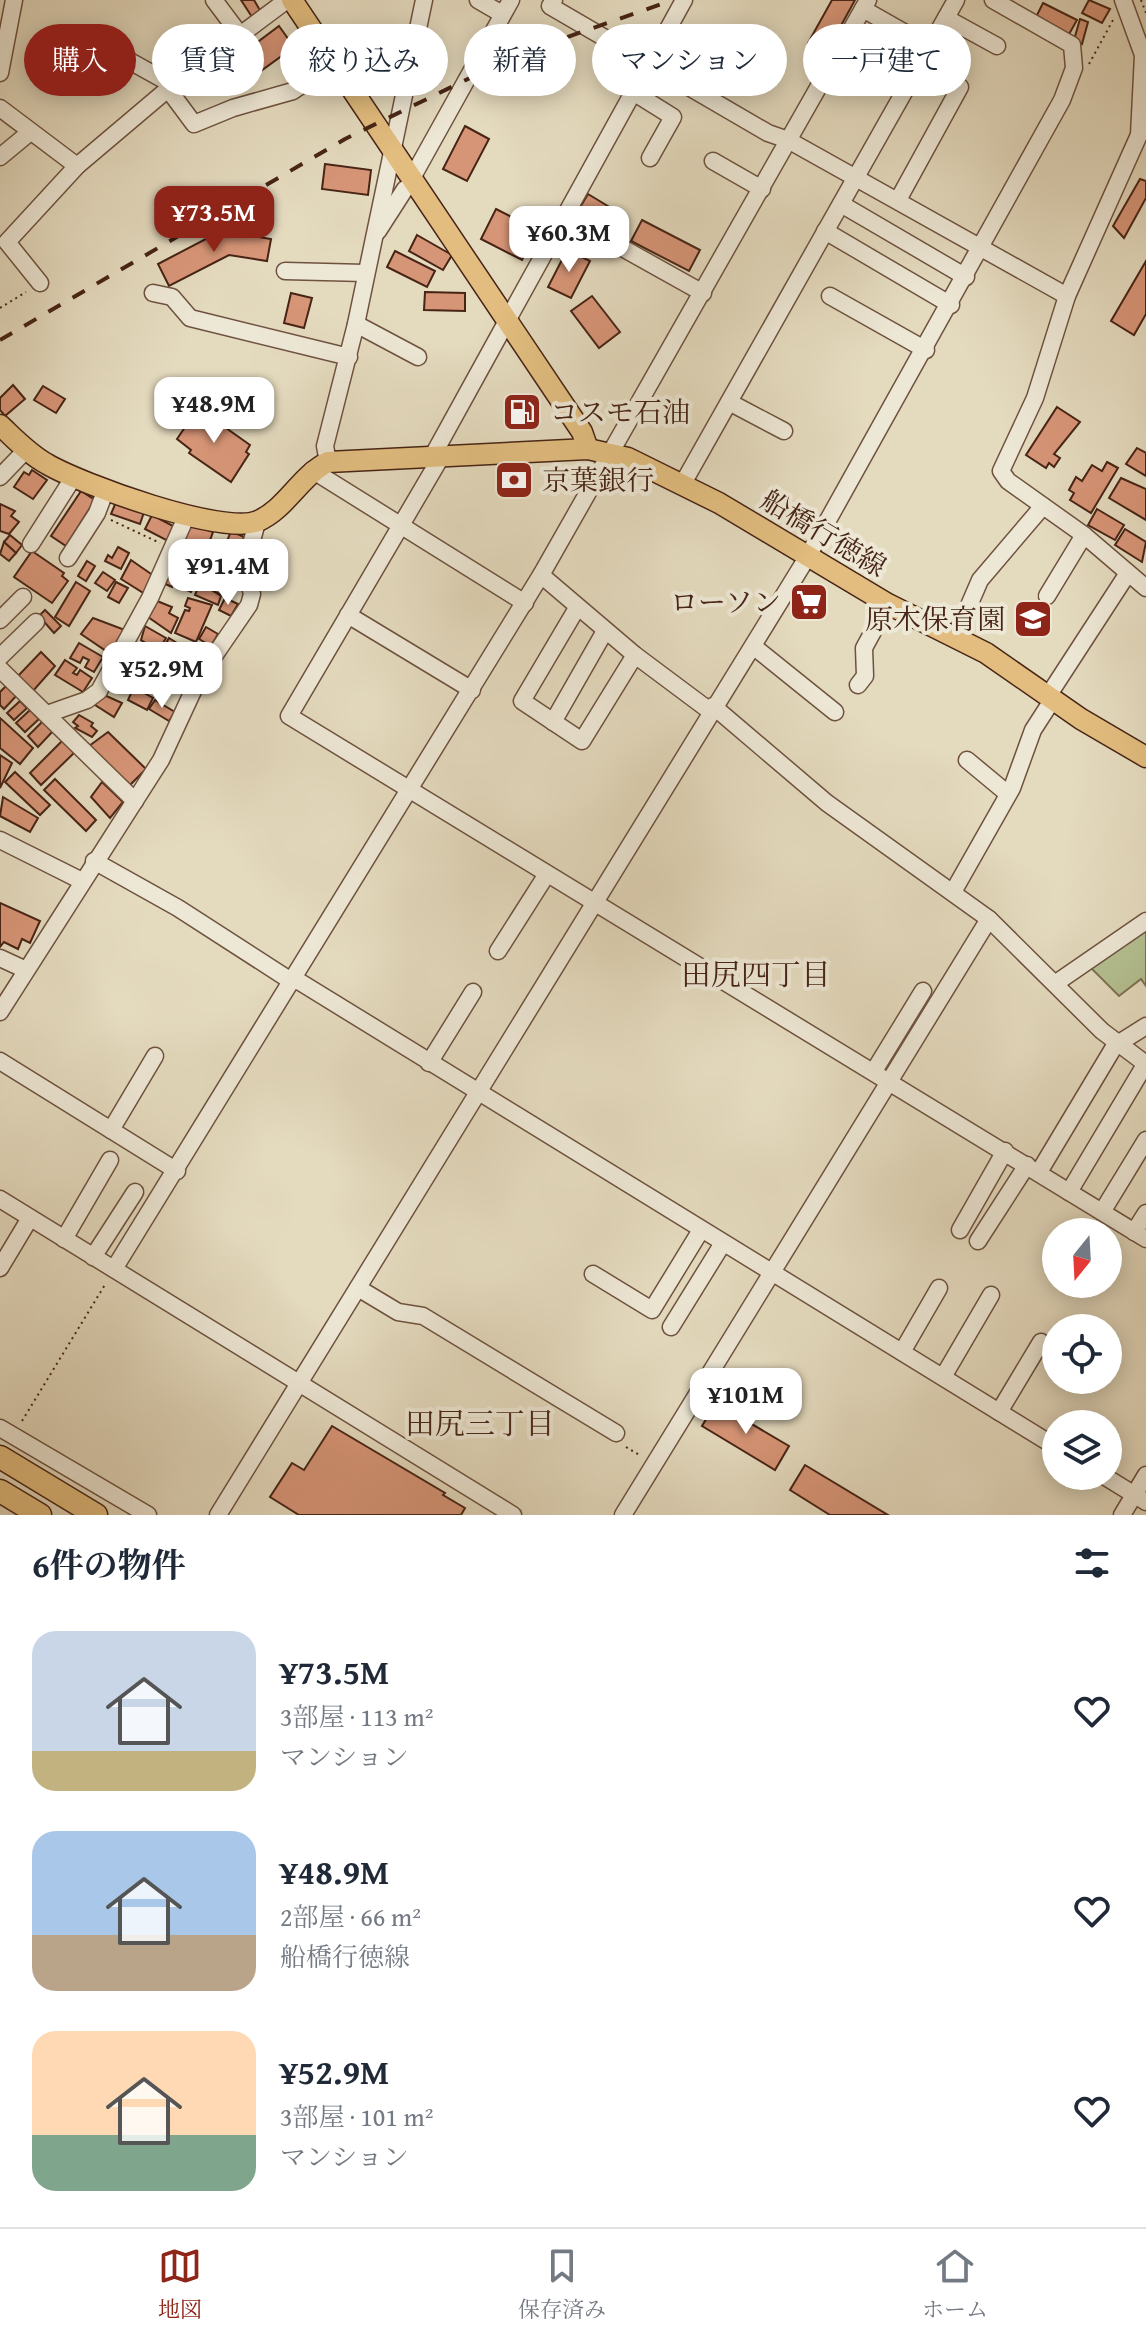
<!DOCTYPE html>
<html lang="ja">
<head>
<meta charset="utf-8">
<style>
  body { margin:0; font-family:"Gentium Book Plus","Noto Serif JP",serif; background:#f2f2f3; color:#1f2937; height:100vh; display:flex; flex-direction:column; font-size:30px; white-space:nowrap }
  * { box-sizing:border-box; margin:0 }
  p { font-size:26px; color:#747a83 }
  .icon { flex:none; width:44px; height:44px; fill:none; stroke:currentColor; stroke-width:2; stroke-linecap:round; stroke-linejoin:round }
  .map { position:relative; height:1515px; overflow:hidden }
  .panel { display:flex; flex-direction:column; background:#fff; flex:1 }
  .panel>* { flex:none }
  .guide { position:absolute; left:24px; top:24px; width:1098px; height:72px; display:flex; gap:16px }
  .needle { width:52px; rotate:198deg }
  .buttons { position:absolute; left:1042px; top:1218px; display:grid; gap:16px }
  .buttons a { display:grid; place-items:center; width:80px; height:80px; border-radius:50%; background:#fff; box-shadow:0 4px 20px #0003; font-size:40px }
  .price { position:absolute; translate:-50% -68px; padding:0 18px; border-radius:16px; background:#fff; color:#222; font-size:26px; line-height:52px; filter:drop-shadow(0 2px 4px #0008) }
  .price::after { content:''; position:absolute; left:50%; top:48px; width:24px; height:18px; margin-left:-12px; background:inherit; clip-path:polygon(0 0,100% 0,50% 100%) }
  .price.current { background:#8f2418; color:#fff }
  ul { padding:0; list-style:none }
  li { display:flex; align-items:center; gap:24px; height:200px; padding:0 32px }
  li span { display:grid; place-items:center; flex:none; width:224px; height:160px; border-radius:24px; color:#555 }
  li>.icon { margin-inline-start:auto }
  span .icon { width:96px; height:96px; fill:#fffc; stroke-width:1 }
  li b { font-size:34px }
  h2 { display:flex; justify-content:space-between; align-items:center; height:96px; padding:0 32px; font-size:34px }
  .chip { padding:0 28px; border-radius:36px; background:#fff; box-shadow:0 4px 20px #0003; font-size:28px; line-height:72px }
  .chip.current { background:#8f2418; color:#fff }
  .menu { display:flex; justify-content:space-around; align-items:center; height:112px; border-top:2px solid #e0e1e3; background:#fff; font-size:22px; color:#747a83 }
  .menu a { display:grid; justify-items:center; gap:4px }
  .menu .current { color:#8f2418 }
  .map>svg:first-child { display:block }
  .green { fill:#b4c091; stroke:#7e7253; stroke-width:2 }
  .building { fill:#d79577; stroke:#472415; stroke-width:2 }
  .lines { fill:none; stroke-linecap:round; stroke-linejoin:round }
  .minor-casing { stroke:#6e523f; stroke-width:19 }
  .major-casing { stroke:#472415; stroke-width:23 }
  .highway-casing { stroke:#472415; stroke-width:25 }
  .path { stroke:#472415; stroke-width:2; stroke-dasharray:2 4; stroke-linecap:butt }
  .minor { stroke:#ede7d5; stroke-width:16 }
  .major { stroke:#e2bd7f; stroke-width:20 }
  .highway { stroke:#e2bd7f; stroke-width:22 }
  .rail { stroke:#472415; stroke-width:4; stroke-dasharray:14 14; stroke-linecap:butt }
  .labels { text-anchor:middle; stroke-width:8; stroke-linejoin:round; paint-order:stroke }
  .poi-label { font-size:28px; fill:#472415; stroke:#ede7d5; text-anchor:start }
  .street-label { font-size:28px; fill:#472415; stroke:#ede7d5 }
  .neighbourhood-label { font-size:30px; fill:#472415; stroke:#ede7d5 }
</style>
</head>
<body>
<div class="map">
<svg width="1146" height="1515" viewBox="0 0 1146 1515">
  <rect width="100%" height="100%" fill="#e4dabe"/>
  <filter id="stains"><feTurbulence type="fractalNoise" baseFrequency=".0025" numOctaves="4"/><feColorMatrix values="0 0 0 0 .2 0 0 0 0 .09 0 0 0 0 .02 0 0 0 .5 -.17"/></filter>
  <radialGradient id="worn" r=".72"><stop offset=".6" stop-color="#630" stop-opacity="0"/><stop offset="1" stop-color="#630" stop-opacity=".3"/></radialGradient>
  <path class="green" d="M1146 928V986L1141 979 1119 996 1089 966Z"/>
  <g class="building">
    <path d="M241 0H254L261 12 252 17Z"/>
    <path d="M832 0H855L826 53 808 43Z"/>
    <path d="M1089 0 1110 9 1102 23 1082 13Z"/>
    <path d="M1043 3 1077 20 1068 36 1035 19Z"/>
    <path d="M1080 19 1088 22 1082 44 1074 40Z"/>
    <path d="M279 26 294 47 258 73 243 53Z"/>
    <path d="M465 126 489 139 467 181 443 169Z"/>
    <path d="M325 164 371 170 368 195 322 189Z"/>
    <path d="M1140 179 1146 181V198L1124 238 1113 226Z"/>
    <path d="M588 194 621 214 612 230 579 209Z"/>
    <path d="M496 209 537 230 522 260 481 239Z"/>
    <path d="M642 220 700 250 689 271 631 241Z"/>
    <path d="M221 231 271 239 267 261 229 255 169 286 158 264Z"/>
    <path d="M417 235 452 255 443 270 409 251Z"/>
    <path d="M567 250 590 261 571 298 548 287Z"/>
    <path d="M395 251 435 271 427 287 387 267Z"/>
    <path d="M1146 261V314L1134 335 1111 321Z"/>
    <path d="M425 292 465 293V311L424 310Z"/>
    <path d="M291 293 312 298 304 328 284 323Z"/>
    <path d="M592 296 620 332 599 348 571 311Z"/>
    <path d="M13 385 25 399 5 416 0 410V398Z"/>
    <path d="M43 386 65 399 56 413 34 400Z"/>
    <path d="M1057 407 1080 422 1054 454 1060 458 1054 467 1049 463 1046 468 1026 455Z"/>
    <path d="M198 408 250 445 246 452 249 454 231 482 189 453 191 450 177 439Z"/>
    <path d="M1137 448 1146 453V476L1126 464Z"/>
    <path d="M1107 462 1118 468 1091 513 1070 500 1074 493 1069 490 1076 477 1082 481 1092 465 1102 471Z"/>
    <path d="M32 470 47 480 33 499 14 487 24 472 29 475Z"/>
    <path d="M1121 478 1146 489V520L1109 498Z"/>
    <path d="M81 491 95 500 66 546 51 536Z"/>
    <path d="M116 502 144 512 140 524 111 514Z"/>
    <path d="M0 504 15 511 11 516 19 522 9 534 0 531Z"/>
    <path d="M1097 509 1124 525 1115 540 1088 525Z"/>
    <path d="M152 515 175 527 168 541 145 529Z"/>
    <path d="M191 524 213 532 204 557 183 549 182 542Z"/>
    <path d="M1125 529 1146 542 1142 562 1115 545Z"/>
    <path d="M231 531 244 537 238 554 224 549Z"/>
    <path d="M10 535 22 545 16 553 4 542Z"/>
    <path d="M4 542 16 553 9 561 0 554Z"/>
    <path d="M211 544 236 557 233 564 206 556Z"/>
    <path d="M118 547 129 553 121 569 105 561 108 555 112 558Z"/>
    <path d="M32 551 64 573 62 576 68 581 52 603 14 577Z"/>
    <path d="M131 560 154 576 145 594 121 579Z"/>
    <path d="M87 561 95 566 86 581 78 576Z"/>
    <path d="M191 563 202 568 191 592 180 587Z"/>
    <path d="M172 564 186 570 179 586 174 584 172 587 163 583Z"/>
    <path d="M224 568 235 574 224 596 213 591Z"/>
    <path d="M103 572 115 580 107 591 95 583Z"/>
    <path d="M76 582 90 591 69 626 55 617Z"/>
    <path d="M116 582 128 588 119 603 108 597Z"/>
    <path d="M200 583 221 596 218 605 195 595Z"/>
    <path d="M188 598 212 605 196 642 175 633 185 610 189 611 190 608 185 606Z"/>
    <path d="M225 598 238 604 231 616 219 610Z"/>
    <path d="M157 601 172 607 169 613 178 618 171 633 148 617Z"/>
    <path d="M45 610 61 626 54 633 39 616Z"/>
    <path d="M93 618 125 630 112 655 81 634Z"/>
    <path d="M145 626 166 638 158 651 141 640Z"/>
    <path d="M206 627 218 634 211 646 199 639Z"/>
    <path d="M169 638 201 658 193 672 160 653Z"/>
    <path d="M79 643 103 657 94 672 85 667 89 660 83 657 80 663 70 658Z"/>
    <path d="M132 648 149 657 136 681 120 673Z"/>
    <path d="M41 652 55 666 33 691 18 676Z"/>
    <path d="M65 660 77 668 73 673 77 675 80 670 92 678 83 692 55 675Z"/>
    <path d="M7 685 18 694 4 709 0 705V692Z"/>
    <path d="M134 687 153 698 147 710 128 700Z"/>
    <path d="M102 694 122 703 114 717 95 705Z"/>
    <path d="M155 700 175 712 169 721 149 709Z"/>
    <path d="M20 701 27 708 14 720 7 713Z"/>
    <path d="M30 710 39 719 25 732 16 723Z"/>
    <path d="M79 715 93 723 91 726 97 731 92 737 75 728 78 726 73 722Z"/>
    <path d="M0 718 33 748 20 764 0 748Z"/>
    <path d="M44 720 54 730 38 747 28 736Z"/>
    <path d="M108 732 146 769 130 785 89 746Z"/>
    <path d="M63 740 75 752 41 785 30 773Z"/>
    <path d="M0 755 12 763 0 788Z"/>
    <path d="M15 772 50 805 40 815 5 782Z"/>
    <path d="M55 779 96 820 86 831 44 790Z"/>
    <path d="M102 782 123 802 110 818 91 797Z"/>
    <path d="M3 797 38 818 30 832 0 816Z"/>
    <path d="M0 903 40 921 30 943 22 939 18 949 4 942 0 947Z"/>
    <path d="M716 1403 789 1446 775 1470 702 1426Z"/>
    <path d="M332 1426 445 1493 443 1495 465 1508 461 1515H299L270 1497 292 1463 304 1470Z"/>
    <path d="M805 1465 888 1515H830L790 1490Z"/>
  </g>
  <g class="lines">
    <g class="minor-casing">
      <g id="minor">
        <path d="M214 0 241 36"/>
        <path d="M478 0 502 14"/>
        <path d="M554 0 550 6 768 133 788 140 1067 296"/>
        <path d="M1123 0 1143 55 1139 135 1067 296 1035 398 1001 471 1008 481 1084 535 1146 588"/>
        <path d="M863 9 907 34"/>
        <path d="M946 18 997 46"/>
        <path d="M96 49H108L173 85"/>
        <path d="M0 73 14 0"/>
        <path d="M168 89 194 124 233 108 293 91 334 63"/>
        <path d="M633 92 673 117 650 158"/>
        <path d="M0 108 77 166"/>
        <path d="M0 157 29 133"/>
        <path d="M713 161 762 189"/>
        <path d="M412 178 511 0"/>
        <path d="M898 200 960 87 920 65"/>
        <path d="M841 204 966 277"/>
        <path d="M378 231 405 189"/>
        <path d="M825 231 951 305"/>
        <path d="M610 241 703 293"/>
        <path d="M285 271 365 273"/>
        <path d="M40 283 7 242 77 166 168 89 287 0"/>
        <path d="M153 293 172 297 190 318 349 357"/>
        <path d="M830 296 926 350"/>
        <path d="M356 324 418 357"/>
        <path d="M729 402 784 431"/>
        <path d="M432 457 684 0"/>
        <path d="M441 457 289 716 1146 1239"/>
        <path d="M328 462 325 446 356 324 424 0"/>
        <path d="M312 470 525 603"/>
        <path d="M0 477 26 450"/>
        <path d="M682 485 956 0"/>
        <path d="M31 544 73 478"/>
        <path d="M68 558 97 513 106 489"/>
        <path d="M541 575 635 655 710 711"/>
        <path d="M1047 596 1084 535"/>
        <path d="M577 608 522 701 582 741 635 655"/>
        <path d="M348 615 472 690"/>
        <path d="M0 620 23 597"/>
        <path d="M955 638 980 580 1043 506"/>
        <path d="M753 646 835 712"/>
        <path d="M0 657 36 622"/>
        <path d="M0 669 135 801"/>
        <path d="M858 685 865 676 864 648 888 604"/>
        <path d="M1048 696 1128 573"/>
        <path d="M713 706 827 803 989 919 1102 1031 1146 1064"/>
        <path d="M47 714 87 700 99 691 150 598 187 515"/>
        <path d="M553 722 605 631"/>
        <path d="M967 760 1008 794"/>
        <path d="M0 840 82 881"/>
        <path d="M94 861 178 908 288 979 300 982 1056 1447"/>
        <path d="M953 892 1012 788 1033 730 1053 699"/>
        <path d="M498 951 547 874"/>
        <path d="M0 958 26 970"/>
        <path d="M1056 983 1146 921"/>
        <path d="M0 1012 161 760 199 678 249 605 252 594 245 567 257 522"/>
        <path d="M1119 1043 1146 1026"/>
        <path d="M0 1061 177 1171"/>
        <path d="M429 1063 473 992"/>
        <path d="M874 1071 923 991"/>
        <path d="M111 1130 155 1056"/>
        <path d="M1039 1172 1117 1042"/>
        <path d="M1069 1192 1146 1063"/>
        <path d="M0 1199 513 1515"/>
        <path d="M1102 1212 1146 1140"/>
        <path d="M960 1230 1005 1151"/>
        <path d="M1134 1232 1146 1213"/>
        <path d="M64 1239 110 1160"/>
        <path d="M978 1241 1027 1165"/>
        <path d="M93 1257 135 1192"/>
        <path d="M0 1268 30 1218"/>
        <path d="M114 1269 541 575 868 0"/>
        <path d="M593 1274 652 1310 701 1230"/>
        <path d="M358 1288 398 1312 423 1316 616 1433"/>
        <path d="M671 1327 723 1243"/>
        <path d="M902 1352 939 1288"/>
        <path d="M943 1377 991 1295"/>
        <path d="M999 1412 1041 1342"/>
        <path d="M0 1428 148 1515"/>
        <path d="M1104 1476 1146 1502"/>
        <path d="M218 1515 808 556 1062 100 1074 68 1072 45 993 0"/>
        <path d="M623 1515 989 919"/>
        <path d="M1122 1515 1146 1475"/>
      </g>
    </g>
    <g class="major-casing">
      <g id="major">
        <path d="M292 0 582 432 588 449"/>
        <path d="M0 425C15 439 29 454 47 464 81 484 223 536 258 521 286 509 300 476 328 462L588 449 628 458 719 503 888 604 986 653 1081 719 1146 757"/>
      </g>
    </g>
    <g class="highway-casing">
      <g id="highway">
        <path d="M0 1457 96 1515"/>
        <path d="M0 1491 40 1515"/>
      </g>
    </g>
    <g class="path">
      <path d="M1141 0 1146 13"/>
      <path d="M1089 64 1113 20"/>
      <path d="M0 308 26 292"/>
      <path d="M111 520 160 543"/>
      <path d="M188 555 201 561"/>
      <path d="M22 1421 106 1283"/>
      <path d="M626 1447 641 1456"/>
    </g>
    <use href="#minor" class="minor"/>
    <use href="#major" class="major"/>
    <use href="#highway" class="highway"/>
    <path class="rail" d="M0 340 345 139 519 54 673 0"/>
  </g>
  <defs>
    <g id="fuel-square" transform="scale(2)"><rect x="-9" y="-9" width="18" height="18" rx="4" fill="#8f2418" stroke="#ede7d5"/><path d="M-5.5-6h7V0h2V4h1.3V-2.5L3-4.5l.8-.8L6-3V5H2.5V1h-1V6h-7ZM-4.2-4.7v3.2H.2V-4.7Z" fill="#fff"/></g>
    <g id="bank-square" transform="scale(2)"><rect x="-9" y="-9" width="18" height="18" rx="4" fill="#8f2418" stroke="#ede7d5"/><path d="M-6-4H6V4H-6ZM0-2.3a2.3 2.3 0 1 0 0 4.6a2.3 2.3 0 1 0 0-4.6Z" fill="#fff"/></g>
    <g id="supermarket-square" transform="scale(2)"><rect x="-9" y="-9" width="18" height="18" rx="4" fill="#8f2418" stroke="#ede7d5"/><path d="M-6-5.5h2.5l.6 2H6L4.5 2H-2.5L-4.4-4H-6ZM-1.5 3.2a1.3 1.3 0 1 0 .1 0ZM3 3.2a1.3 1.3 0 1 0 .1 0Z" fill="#fff"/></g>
    <g id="school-square" transform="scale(2)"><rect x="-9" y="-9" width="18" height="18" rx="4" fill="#8f2418" stroke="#ede7d5"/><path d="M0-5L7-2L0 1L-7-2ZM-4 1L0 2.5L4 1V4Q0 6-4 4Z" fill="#fff"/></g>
  </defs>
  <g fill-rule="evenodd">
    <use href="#fuel-square" x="522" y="412"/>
    <use href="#bank-square" x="514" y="480"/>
    <use href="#supermarket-square" x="809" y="602"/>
    <use href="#school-square" x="1033" y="619"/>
  </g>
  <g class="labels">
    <g class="poi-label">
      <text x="550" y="422">コスモ石油</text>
      <text x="542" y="490">京葉銀行</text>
      <text x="781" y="612" text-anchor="end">ローソン</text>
      <text x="1005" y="629" text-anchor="end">原木保育園</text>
    </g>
    <g class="street-label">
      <text transform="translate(824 533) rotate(31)" y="10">船橋行徳線</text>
    </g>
    <g class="neighbourhood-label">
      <text x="756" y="985">田尻四丁目</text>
      <text x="480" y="1434">田尻三丁目</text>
    </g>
  </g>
  <rect width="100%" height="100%" filter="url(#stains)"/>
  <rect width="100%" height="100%" fill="url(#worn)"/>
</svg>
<div class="buttons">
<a><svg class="needle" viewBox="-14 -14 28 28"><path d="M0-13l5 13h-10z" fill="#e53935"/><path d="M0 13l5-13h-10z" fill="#747a83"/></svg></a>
<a><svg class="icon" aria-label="locate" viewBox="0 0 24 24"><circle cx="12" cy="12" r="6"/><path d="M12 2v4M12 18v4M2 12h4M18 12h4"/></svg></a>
<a><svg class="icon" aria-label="layers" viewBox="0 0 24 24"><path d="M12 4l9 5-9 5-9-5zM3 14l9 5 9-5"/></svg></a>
</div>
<b class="price current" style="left:214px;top:254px">¥73.5M</b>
<b class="price" style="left:569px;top:274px">¥60.3M</b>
<b class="price" style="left:214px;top:445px">¥48.9M</b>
<b class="price" style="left:228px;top:607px">¥91.4M</b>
<b class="price" style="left:162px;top:710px">¥52.9M</b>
<b class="price" style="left:746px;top:1436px">¥101M</b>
<div class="guide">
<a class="chip current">購入</a>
<a class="chip">賃貸</a>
<a class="chip">絞り込み</a>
<a class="chip">新着</a>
<a class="chip">マンション</a>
<a class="chip">一戸建て</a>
</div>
</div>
<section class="panel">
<h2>6件の物件<svg class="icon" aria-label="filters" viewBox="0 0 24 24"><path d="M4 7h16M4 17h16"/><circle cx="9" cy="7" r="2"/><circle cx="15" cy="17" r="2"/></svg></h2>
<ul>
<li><span style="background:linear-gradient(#c9d6e8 75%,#c2b280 0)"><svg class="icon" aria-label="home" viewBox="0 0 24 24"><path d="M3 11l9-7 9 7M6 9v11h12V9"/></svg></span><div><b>¥73.5M</b><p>3部屋 · 113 m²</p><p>マンション</p></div><svg class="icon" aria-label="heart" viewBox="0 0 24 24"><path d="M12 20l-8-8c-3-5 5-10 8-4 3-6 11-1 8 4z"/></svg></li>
<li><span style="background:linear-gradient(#a9c7e8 65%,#b9a48a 0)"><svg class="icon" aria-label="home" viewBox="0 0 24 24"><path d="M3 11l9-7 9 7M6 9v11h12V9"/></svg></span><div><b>¥48.9M</b><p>2部屋 · 66 m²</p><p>船橋行徳線</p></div><svg class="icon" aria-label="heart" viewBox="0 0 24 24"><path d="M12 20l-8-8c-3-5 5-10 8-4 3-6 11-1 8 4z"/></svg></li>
<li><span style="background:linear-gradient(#ffd9b3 65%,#7fa58c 0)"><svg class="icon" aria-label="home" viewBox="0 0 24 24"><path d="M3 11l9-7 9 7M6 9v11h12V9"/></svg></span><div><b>¥52.9M</b><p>3部屋 · 101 m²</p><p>マンション</p></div><svg class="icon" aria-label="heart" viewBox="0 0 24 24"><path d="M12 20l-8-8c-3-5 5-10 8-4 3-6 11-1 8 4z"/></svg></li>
</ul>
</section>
<nav class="menu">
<a class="current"><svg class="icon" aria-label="map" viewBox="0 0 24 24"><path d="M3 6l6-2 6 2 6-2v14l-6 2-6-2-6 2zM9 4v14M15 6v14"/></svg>地図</a>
<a><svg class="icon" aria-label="saved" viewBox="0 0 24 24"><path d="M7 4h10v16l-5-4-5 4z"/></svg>保存済み</a>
<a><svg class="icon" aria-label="home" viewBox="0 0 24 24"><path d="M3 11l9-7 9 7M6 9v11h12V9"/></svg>ホーム</a>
</nav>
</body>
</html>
